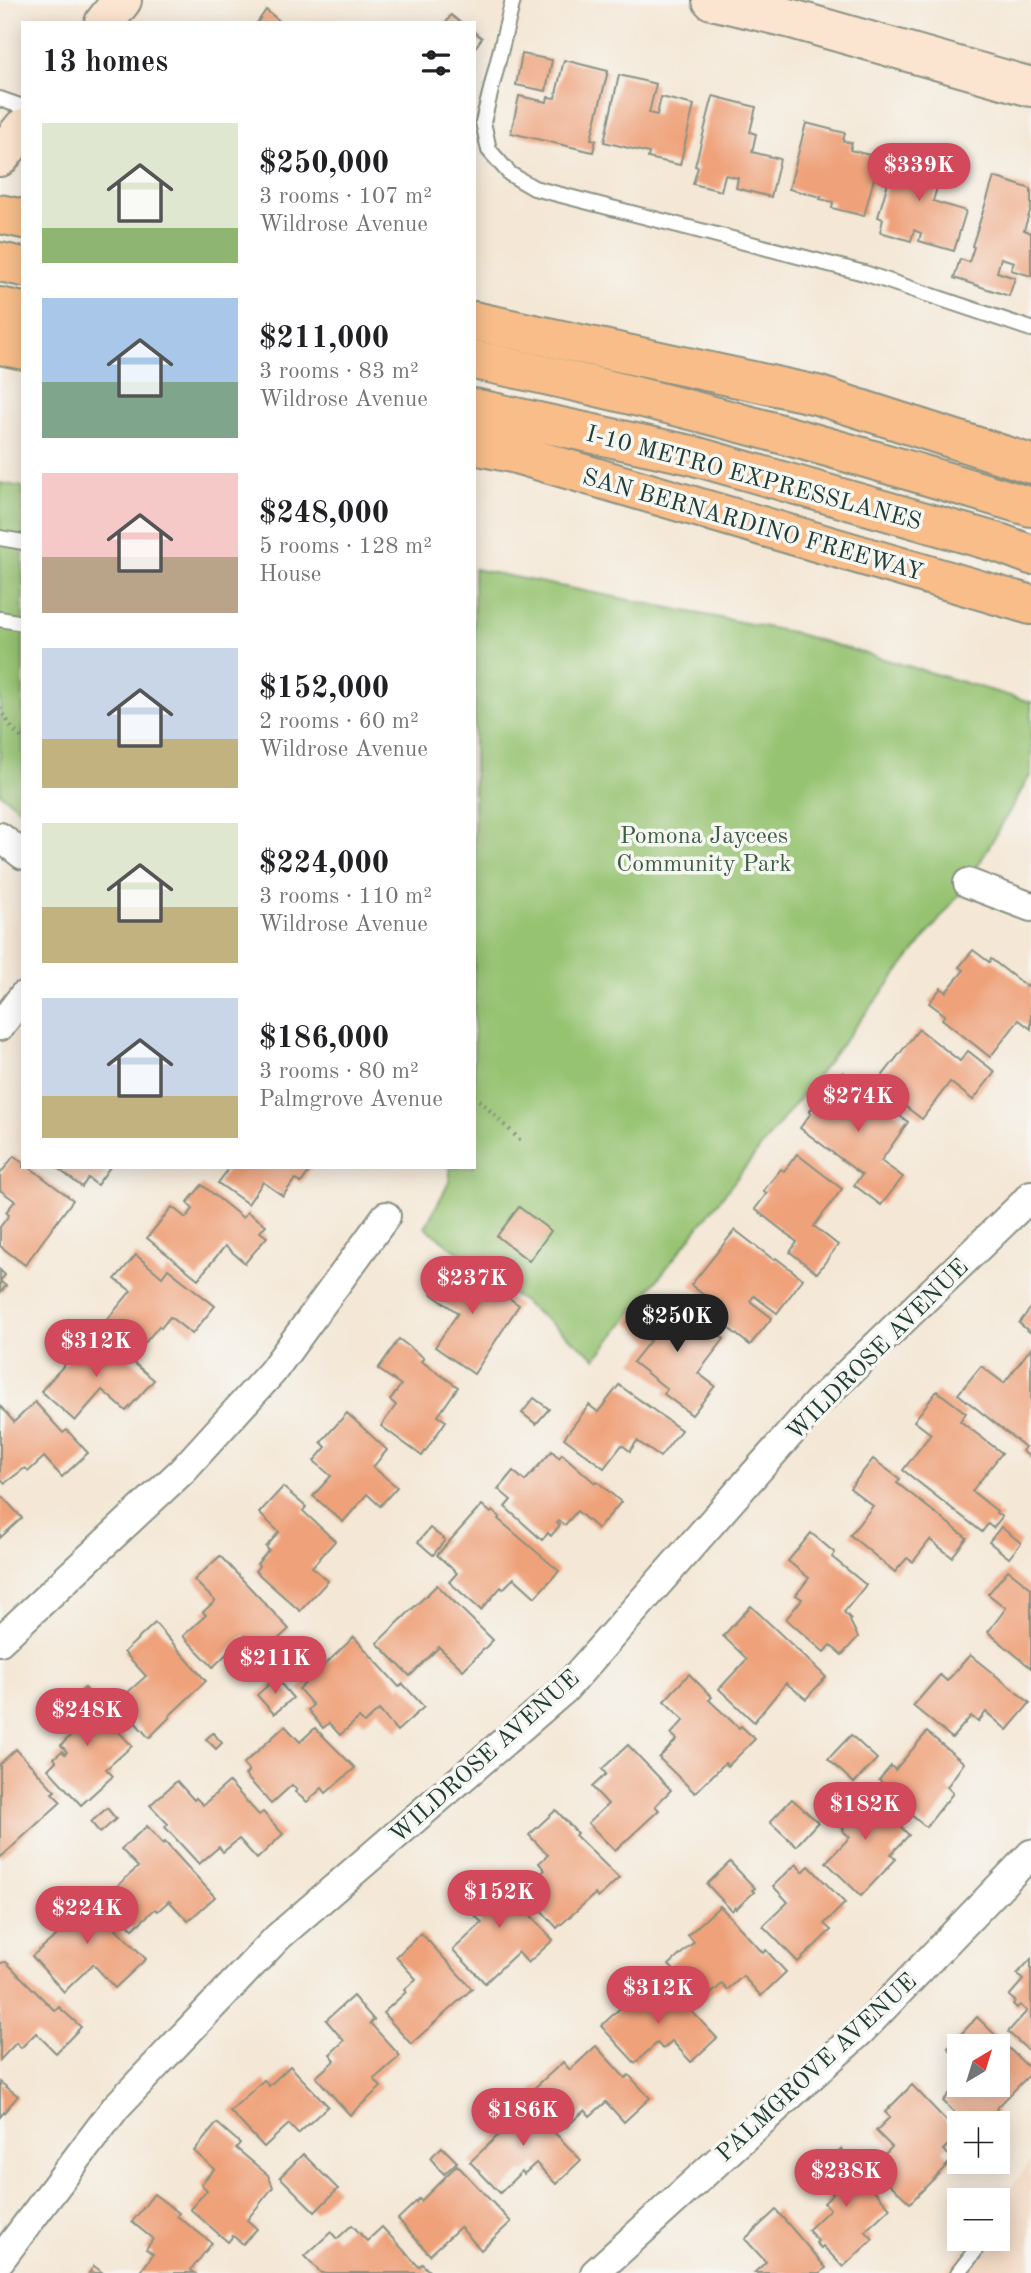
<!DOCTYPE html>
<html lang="en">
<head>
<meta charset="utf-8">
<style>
  body { margin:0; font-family:"Old Standard TT",serif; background:#f2f2f2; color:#202124; height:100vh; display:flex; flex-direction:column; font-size:26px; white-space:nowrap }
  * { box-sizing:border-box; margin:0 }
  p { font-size:23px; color:#757577 }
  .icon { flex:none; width:38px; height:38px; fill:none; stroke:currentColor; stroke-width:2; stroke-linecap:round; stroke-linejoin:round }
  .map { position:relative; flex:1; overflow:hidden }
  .sheet { position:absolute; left:21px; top:21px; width:455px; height:1148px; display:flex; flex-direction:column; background:#fff; border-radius:0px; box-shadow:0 4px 18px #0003 }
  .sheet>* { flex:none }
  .needle { width:46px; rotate:38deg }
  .controls { position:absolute; left:947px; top:2034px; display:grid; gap:14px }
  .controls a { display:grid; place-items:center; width:63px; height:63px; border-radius:0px; background:#fff; box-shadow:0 4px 18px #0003; font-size:35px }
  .price { position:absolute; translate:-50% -60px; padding:0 16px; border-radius:24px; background:#d1495b; color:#fff; font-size:23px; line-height:46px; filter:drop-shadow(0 2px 4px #0008) }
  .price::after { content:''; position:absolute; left:50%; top:42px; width:21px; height:16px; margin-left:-10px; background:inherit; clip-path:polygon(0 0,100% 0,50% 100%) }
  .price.active { background:#222; color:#fff }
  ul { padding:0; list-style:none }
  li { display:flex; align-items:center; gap:21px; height:175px; padding:0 21px }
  li span { display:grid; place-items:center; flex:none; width:196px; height:140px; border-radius:0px; color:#555 }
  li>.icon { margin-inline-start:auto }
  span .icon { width:84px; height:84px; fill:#fffc; stroke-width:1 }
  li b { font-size:30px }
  h2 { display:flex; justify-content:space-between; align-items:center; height:84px; padding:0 21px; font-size:30px }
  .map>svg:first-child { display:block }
  .built { fill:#f1d5bd }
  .green { fill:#96c371; stroke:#5a8052; stroke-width:2 }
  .building { fill:#efa27a }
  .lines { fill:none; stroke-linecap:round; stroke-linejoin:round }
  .lane-casing { stroke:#8a9284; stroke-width:18 }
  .street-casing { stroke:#8a9284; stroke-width:32 }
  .secondary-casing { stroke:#8a9284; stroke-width:42 }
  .highway-casing { stroke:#8a9284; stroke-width:42 }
  .path { stroke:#8a9284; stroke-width:4.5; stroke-dasharray:2 5; stroke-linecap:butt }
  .lane { stroke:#fff; stroke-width:14 }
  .street { stroke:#fff; stroke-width:28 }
  .secondary { stroke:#fce5d0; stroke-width:38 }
  .highway { stroke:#f8bd89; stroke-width:38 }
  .labels { text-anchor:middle; stroke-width:7; stroke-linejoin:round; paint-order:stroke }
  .street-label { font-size:24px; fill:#1f3d34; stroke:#f6f6f2 }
  .park-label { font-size:24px; fill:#3d5e43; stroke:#f6f6f2 }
</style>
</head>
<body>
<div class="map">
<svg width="1031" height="2273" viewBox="0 0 1031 2273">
  <rect width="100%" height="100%" fill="#f6f6f2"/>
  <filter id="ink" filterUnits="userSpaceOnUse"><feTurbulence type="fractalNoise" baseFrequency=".0143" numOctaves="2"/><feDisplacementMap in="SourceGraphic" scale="14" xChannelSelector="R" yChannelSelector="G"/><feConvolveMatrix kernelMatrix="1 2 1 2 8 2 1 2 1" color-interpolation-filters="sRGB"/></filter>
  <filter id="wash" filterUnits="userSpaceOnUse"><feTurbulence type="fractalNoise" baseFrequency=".00686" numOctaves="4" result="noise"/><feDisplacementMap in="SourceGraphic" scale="28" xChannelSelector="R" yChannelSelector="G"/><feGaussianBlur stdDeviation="1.57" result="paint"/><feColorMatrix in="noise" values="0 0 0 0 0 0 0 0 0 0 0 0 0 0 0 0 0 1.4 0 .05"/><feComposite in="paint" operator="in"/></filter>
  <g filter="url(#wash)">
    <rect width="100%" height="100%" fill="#f4e7d5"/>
    <path class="built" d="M1031 2161V2273H944L971 2238H998V2204Z"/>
    <g class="green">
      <path d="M0 483 23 487V811L0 793Z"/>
      <path d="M474 569 791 632 1031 702V774L968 883 596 1358 425 1227 450 1181V1167H474Z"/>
    </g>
    <g id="blocks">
      <g class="building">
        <path d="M266 10 282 23H257Z"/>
        <path d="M451 15 461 23H446Z"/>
        <path d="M474 32 482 38 474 49Z"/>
        <path d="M522 54 552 60 546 91 516 85Z"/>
        <path d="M564 60 608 71 591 139 596 140 593 152 511 133 519 96 547 102 548 97 555 98Z"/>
        <path d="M619 75 656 84 649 113 657 115 661 97 694 105 680 165 648 158 649 153 604 142Z"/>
        <path d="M713 96 756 107 750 132 756 134 752 152 780 159 771 197 736 188 738 178 725 175 721 191 693 184 698 167 695 166Z"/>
        <path d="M806 123 845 133 843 141 852 143 850 150 885 159 883 165 880 164 874 178 864 216 832 208 833 202 820 199 821 197 789 189Z"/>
        <path d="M898 148 945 161 933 201 966 211 954 251 919 241 921 233 914 230 911 241 880 232 883 219 878 217Z"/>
        <path d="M994 177 1031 189V208L1024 230 1031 233V276L1011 270 1014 262 1001 258 997 272 1015 278 1009 296 954 278 960 259 969 262 974 247 972 246Z"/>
        <path d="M973 950 989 962 991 959 1027 987 1031 981V1029L1019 1020 990 1057 942 1019 945 1015 929 1003 941 988 946 992 964 970 959 967Z"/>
        <path d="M919 1029 960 1061 968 1051 995 1072 973 1100 950 1082 922 1119 876 1084Z"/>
        <path d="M843 1072 908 1122 881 1161 903 1177 881 1205 854 1185 862 1175 800 1128 811 1113 809 1112Z"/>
        <path d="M797 1154 842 1189 814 1226 838 1245 817 1273 790 1252 797 1242 755 1209 767 1193 763 1191 781 1169 784 1171Z"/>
        <path d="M14 1156 23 1163V1167H29L73 1200 25 1265 0 1246V1227L9 1215 6 1212 15 1201 0 1190V1174Z"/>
        <path d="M56 1167H110L97 1185 88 1178 82 1187Z"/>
        <path d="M230 1167H312L301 1183 295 1179 283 1196 263 1182 248 1204 218 1183Z"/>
        <path d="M202 1185 243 1218 247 1212 266 1225 260 1232 267 1237 245 1263 225 1246 198 1279 147 1238 172 1207 186 1218 193 1209 187 1203Z"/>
        <path d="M519 1207 551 1231 529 1261 497 1236Z"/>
        <path d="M735 1230 774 1260 776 1258 803 1279 777 1313 754 1296 750 1301 772 1318 750 1345 722 1323 729 1315 691 1285Z"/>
        <path d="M136 1255 162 1277 168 1269 215 1306 192 1334 170 1317 161 1328 159 1326 139 1350 105 1322 131 1291 115 1279Z"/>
        <path d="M455 1260 519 1305 474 1374 435 1347 458 1313 431 1294Z"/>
        <path d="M0 1270 5 1275 0 1281 6 1286 0 1293Z"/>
        <path d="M641 1304 664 1322 678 1304 724 1339 698 1373 715 1386 692 1415 664 1394 667 1389 633 1362 650 1341 627 1322Z"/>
        <path d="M1031 1308V1333L1019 1323Z"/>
        <path d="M91 1335 101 1343 105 1338 154 1380 126 1411 102 1390 75 1421 41 1391Z"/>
        <path d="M399 1339 424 1358 421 1361 458 1387 438 1416 446 1421 422 1456 381 1426 396 1405 390 1400 401 1385 378 1369Z"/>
        <path d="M1031 1348V1458L1022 1451 1025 1447 958 1394 981 1366 1004 1383Z"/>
        <path d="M619 1385 681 1430 660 1457 637 1441 630 1451 622 1445 604 1468 564 1438 589 1405 598 1412Z"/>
        <path d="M937 1391 966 1413 960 1421 1002 1453 972 1491 997 1511 996 1513 1002 1517 993 1528 988 1524 982 1532 903 1470 931 1434 914 1421Z"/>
        <path d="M534 1398 549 1409 536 1424 522 1413Z"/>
        <path d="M35 1402 63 1433 67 1430 88 1453 62 1477 44 1457 29 1471 25 1468 5 1483 0 1478V1406L14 1422Z"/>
        <path d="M347 1413 387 1450 373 1467 397 1487 380 1506 367 1494 343 1522 313 1496 331 1476 314 1461 326 1447 321 1442Z"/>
        <path d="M552 1451 559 1458 562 1454 595 1483 597 1481 621 1502 598 1529 577 1511 565 1525 559 1521 557 1523 560 1525 551 1536 548 1533 542 1540 505 1507 511 1500 498 1489 513 1471 525 1481Z"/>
        <path d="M873 1459 900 1479 897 1483 967 1538 952 1557 930 1540 913 1562 907 1558 895 1572 850 1535 873 1506 850 1488Z"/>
        <path d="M283 1487 306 1507 303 1511 335 1541 312 1567 328 1581 300 1611 255 1571 259 1566 257 1564 269 1550 266 1547 279 1532 259 1513Z"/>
        <path d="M0 1494 22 1518 0 1538Z"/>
        <path d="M482 1505 491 1513 493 1511 500 1517 498 1519 559 1571 535 1597 514 1578 503 1589 501 1587 481 1610 449 1582 457 1573 437 1555Z"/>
        <path d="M1001 1527 1021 1543 1009 1558 989 1542Z"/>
        <path d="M430 1528 445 1540 433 1555 418 1542Z"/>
        <path d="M811 1533 835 1553 832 1557 866 1585 844 1612 851 1619 850 1621 858 1637 842 1655 830 1645 824 1652 786 1619 802 1599 796 1595 809 1578 788 1561Z"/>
        <path d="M220 1556 289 1629 262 1654 245 1636 213 1667 183 1636 206 1615 203 1612 215 1601 194 1580Z"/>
        <path d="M1008 1570 1031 1588V1668L988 1632 1006 1608 988 1594Z"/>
        <path d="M437 1585 493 1640 463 1670 439 1647 410 1676 377 1643Z"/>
        <path d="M751 1606 826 1677 806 1699 786 1683 754 1722 719 1689 747 1659 723 1636Z"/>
        <path d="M155 1623 206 1681 169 1716 170 1717 149 1738 117 1702 146 1676 124 1652Z"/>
        <path d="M354 1637 399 1687 403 1684 424 1707 397 1731 379 1710 364 1723 359 1718 340 1735 329 1723 323 1728 308 1710 313 1705 299 1689Z"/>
        <path d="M970 1655 1030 1703 1007 1730 986 1712 978 1722 971 1716 952 1738 913 1706 940 1675 947 1681Z"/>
        <path d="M689 1674 712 1697 709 1700 739 1728 741 1726 755 1739 728 1766 725 1763 695 1793 659 1758 677 1739 671 1734 684 1720 664 1701Z"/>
        <path d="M276 1678 293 1698 274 1714 257 1695Z"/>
        <path d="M85 1688 105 1710 101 1713 132 1746 106 1769 113 1776 81 1805 48 1769 56 1761 54 1758 62 1751 65 1754 67 1752 61 1745 76 1731 58 1711Z"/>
        <path d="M285 1726 300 1742 315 1728 355 1768 326 1793 322 1788 307 1802 295 1792 297 1790 292 1785 271 1804 245 1775 249 1771 243 1764Z"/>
        <path d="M927 1732 964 1763 947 1787 953 1793 926 1827 888 1796 892 1791 879 1780 891 1766 895 1770Z"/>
        <path d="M213 1733 222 1743 216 1749 206 1739Z"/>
        <path d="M851 1735 877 1759 854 1783 828 1759Z"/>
        <path d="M628 1745 671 1790 655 1806 659 1810 615 1851 588 1823 608 1804 592 1787 606 1774 602 1769Z"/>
        <path d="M16 1749 55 1791 52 1793 61 1802 0 1858V1764Z"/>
        <path d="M177 1781 194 1800 196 1798 203 1805 229 1782 259 1815 263 1812 283 1834 257 1859 239 1839 223 1852 219 1847 199 1864 165 1827 168 1824 150 1805Z"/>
        <path d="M855 1788 870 1802 872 1799 909 1835 891 1854 896 1859 861 1896 826 1862 850 1837 843 1831 844 1829 841 1827 844 1824 836 1808Z"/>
        <path d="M792 1799 818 1822 796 1846 770 1822Z"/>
        <path d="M107 1808 116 1819 100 1833 91 1822Z"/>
        <path d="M556 1810 577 1833 575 1835 619 1878 598 1898 595 1894 557 1928 523 1890 545 1870 539 1863 548 1855 529 1835Z"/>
        <path d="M147 1826 163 1844 165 1842 215 1897 188 1921 169 1901 158 1911 155 1909 133 1929 104 1898 138 1867 121 1849Z"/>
        <path d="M730 1862 755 1888 752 1890 754 1892 736 1909 735 1907 732 1911 707 1884Z"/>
        <path d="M796 1864 803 1872 809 1866 845 1903 824 1924 831 1930 798 1962 763 1926 788 1902 773 1886Z"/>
        <path d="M492 1872 553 1940 528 1963 518 1952 485 1983 453 1950 482 1923 461 1900Z"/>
        <path d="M76 1888 146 1959 115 1988 93 1964 64 1992 32 1956 69 1925 54 1909Z"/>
        <path d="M720 1906 763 1953 766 1950 786 1972 761 1996 743 1976 727 1990 722 1984 703 2001 669 1965 694 1942 688 1935Z"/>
        <path d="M421 1933 472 1989 411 2044 383 2013 406 1992 404 1990 416 1979 396 1957Z"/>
        <path d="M1031 1959V2053L1008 2032 1027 2011 1020 2005 1017 2008 1013 2004 1015 2001 1009 1996 1023 1980 1017 1974Z"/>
        <path d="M6 1962 55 2011 59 2007 81 2027 56 2053 36 2033 21 2048 16 2043 0 2060V1963Z"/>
        <path d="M664 1982 717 2038 691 2062 672 2041 663 2049 657 2043 635 2063 601 2026 631 1998 638 2005Z"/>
        <path d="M353 1996 374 2020 370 2023 400 2056 374 2079 381 2087 350 2115 316 2077 335 2060 330 2054 344 2041 326 2020Z"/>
        <path d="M977 2017 1031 2070V2073L996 2109 998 2112 987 2123H965L943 2101 958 2084H998V2046H959V2059L948 2048Z"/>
        <path d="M596 2046 625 2078 629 2075 650 2098 624 2122 606 2102 590 2116 585 2110 566 2127 532 2090 563 2062 570 2070Z"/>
        <path d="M290 2066 328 2106 298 2134 289 2124 264 2147 230 2111 264 2080 269 2086Z"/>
        <path d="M0 2082 18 2096 0 2117Z"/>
        <path d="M912 2085 959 2134 943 2150 953 2159 910 2203 872 2167 892 2147 876 2131 890 2117 885 2112Z"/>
        <path d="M516 2093 581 2160 556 2184 536 2163 524 2174 522 2171 500 2193 470 2162 506 2128 493 2114Z"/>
        <path d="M217 2123 240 2143 236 2148 268 2175 273 2187 247 2220 257 2229 243 2244 233 2236 228 2242 190 2209 207 2190 201 2184 214 2169 194 2151Z"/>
        <path d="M442 2147 457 2162 444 2174 430 2158Z"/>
        <path d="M841 2149 862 2172 860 2175 890 2208 865 2231 873 2239 843 2267 823 2246 821 2248 816 2243 818 2241 808 2230 830 2209 824 2203 833 2194 814 2173Z"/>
        <path d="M303 2154 338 2189 315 2212 280 2177Z"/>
        <path d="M457 2165 511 2222 481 2250 460 2227 430 2255 398 2219 419 2199 421 2201Z"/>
        <path d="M154 2194 179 2213 177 2216 212 2243 191 2270 195 2273H140L153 2254 146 2249 153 2239 132 2222Z"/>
        <path d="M776 2210 826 2268 820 2273H754L766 2262 745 2239Z"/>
        <path d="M352 2225 367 2241 382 2227 419 2267 422 2264 431 2273H321L305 2256 331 2232 337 2239Z"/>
        <path d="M94 2266 103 2273H89Z"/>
      </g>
    </g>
  </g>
  <g filter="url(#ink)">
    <use href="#blocks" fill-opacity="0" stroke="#8a9284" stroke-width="2"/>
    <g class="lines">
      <g class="lane-casing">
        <g id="lane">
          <path d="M513 0 483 122 489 150 510 174 534 188 864 273 1031 329"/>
          <path d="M0 99 23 107"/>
          <path d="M0 538 23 542"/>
          <path d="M0 619 23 623"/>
          <path d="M958 2273 975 2251"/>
        </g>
      </g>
      <g class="street-casing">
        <g id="street">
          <path d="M0 837 23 855"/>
          <path d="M968 883 1031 907"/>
          <path d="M0 1026 23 996"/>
          <path d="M0 1641 182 1471 272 1372 386 1216"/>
          <path d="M0 2260 116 2107 278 1937 564 1690 817 1403 1023 1204 1031 1195"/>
          <path d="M595 2273 860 2032 1031 1854"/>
        </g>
      </g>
      <g class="secondary-casing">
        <g id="secondary">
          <path d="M712 0 792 19 1031 87"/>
          <path d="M104 23 122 0"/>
          <path d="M0 157 23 128"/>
        </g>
      </g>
      <g class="highway-casing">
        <g id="highway">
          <path d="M0 214 23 219"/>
          <path d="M0 262 23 267"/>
          <path d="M0 307 23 312"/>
          <path d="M474 321 817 395 1031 464"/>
          <path d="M0 345 23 350"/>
          <path d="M474 360C663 398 847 451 1031 507"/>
          <path d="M474 408 691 455 1002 544 1031 555"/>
          <path d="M474 445 516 454 1031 605"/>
        </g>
      </g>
      <g class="path">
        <path d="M0 708 12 729 23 739"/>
        <path d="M474 1095 520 1140"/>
      </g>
      <use href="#lane" class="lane"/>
      <use href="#street" class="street"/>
      <use href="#secondary" class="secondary"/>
      <use href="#highway" class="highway"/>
    </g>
  </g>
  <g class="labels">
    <g class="street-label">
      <text transform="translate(754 477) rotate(15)" y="8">I-10 METRO EXPRESSLANES</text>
      <text transform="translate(753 524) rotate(16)" y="8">SAN BERNARDINO FREEWAY</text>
      <text transform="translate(877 1349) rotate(-45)" y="8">WILDROSE AVENUE</text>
      <text transform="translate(484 1756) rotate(-42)" y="8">WILDROSE AVENUE</text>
      <text transform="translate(816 2067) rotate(-43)" y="8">PALMGROVE AVENUE</text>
    </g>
    <g class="park-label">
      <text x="704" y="843">Pomona Jaycees<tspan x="704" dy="28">Community Park</tspan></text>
    </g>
  </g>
</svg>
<div class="controls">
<a><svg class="needle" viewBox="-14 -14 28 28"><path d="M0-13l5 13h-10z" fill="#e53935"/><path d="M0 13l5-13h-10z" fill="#757577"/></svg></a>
<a>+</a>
<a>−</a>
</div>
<b class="price" style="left:919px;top:203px">$339K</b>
<b class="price" style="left:858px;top:1134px">$274K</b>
<b class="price" style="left:472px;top:1316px">$237K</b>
<b class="price active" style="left:677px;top:1354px">$250K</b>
<b class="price" style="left:96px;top:1379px">$312K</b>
<b class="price" style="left:275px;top:1696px">$211K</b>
<b class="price" style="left:87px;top:1748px">$248K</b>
<b class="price" style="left:865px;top:1842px">$182K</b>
<b class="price" style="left:499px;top:1930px">$152K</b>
<b class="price" style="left:87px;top:1946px">$224K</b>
<b class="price" style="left:658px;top:2026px">$312K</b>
<b class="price" style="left:523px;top:2148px">$186K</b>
<b class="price" style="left:846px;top:2209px">$238K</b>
<section class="sheet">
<h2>13 homes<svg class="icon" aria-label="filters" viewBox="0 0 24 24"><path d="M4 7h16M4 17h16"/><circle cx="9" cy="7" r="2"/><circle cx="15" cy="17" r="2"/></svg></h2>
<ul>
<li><span style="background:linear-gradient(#dfe7d0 75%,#8fb573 0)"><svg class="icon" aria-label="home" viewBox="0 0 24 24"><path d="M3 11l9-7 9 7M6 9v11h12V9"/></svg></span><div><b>$250,000</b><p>3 rooms · 107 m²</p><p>Wildrose Avenue</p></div></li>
<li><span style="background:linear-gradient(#a9c7e8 60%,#7fa58c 0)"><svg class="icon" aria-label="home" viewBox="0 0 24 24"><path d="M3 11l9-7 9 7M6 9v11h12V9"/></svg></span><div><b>$211,000</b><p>3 rooms · 83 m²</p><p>Wildrose Avenue</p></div></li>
<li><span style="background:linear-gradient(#f6c9c9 60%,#b9a48a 0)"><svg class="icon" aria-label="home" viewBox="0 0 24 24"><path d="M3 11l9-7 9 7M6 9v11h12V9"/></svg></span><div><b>$248,000</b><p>5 rooms · 128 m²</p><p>House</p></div></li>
<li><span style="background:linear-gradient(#c9d6e8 65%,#c2b280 0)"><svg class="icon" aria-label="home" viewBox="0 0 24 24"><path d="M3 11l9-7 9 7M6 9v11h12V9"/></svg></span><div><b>$152,000</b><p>2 rooms · 60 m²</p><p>Wildrose Avenue</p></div></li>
<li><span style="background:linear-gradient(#dfe7d0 60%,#c2b280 0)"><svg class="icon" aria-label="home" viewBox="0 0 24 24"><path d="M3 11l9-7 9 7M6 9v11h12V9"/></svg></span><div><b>$224,000</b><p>3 rooms · 110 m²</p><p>Wildrose Avenue</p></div></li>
<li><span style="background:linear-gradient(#c9d6e8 70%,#c2b280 0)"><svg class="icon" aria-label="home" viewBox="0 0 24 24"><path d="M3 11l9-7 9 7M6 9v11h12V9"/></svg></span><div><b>$186,000</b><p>3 rooms · 80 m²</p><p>Palmgrove Avenue</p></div></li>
</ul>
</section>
</div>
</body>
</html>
